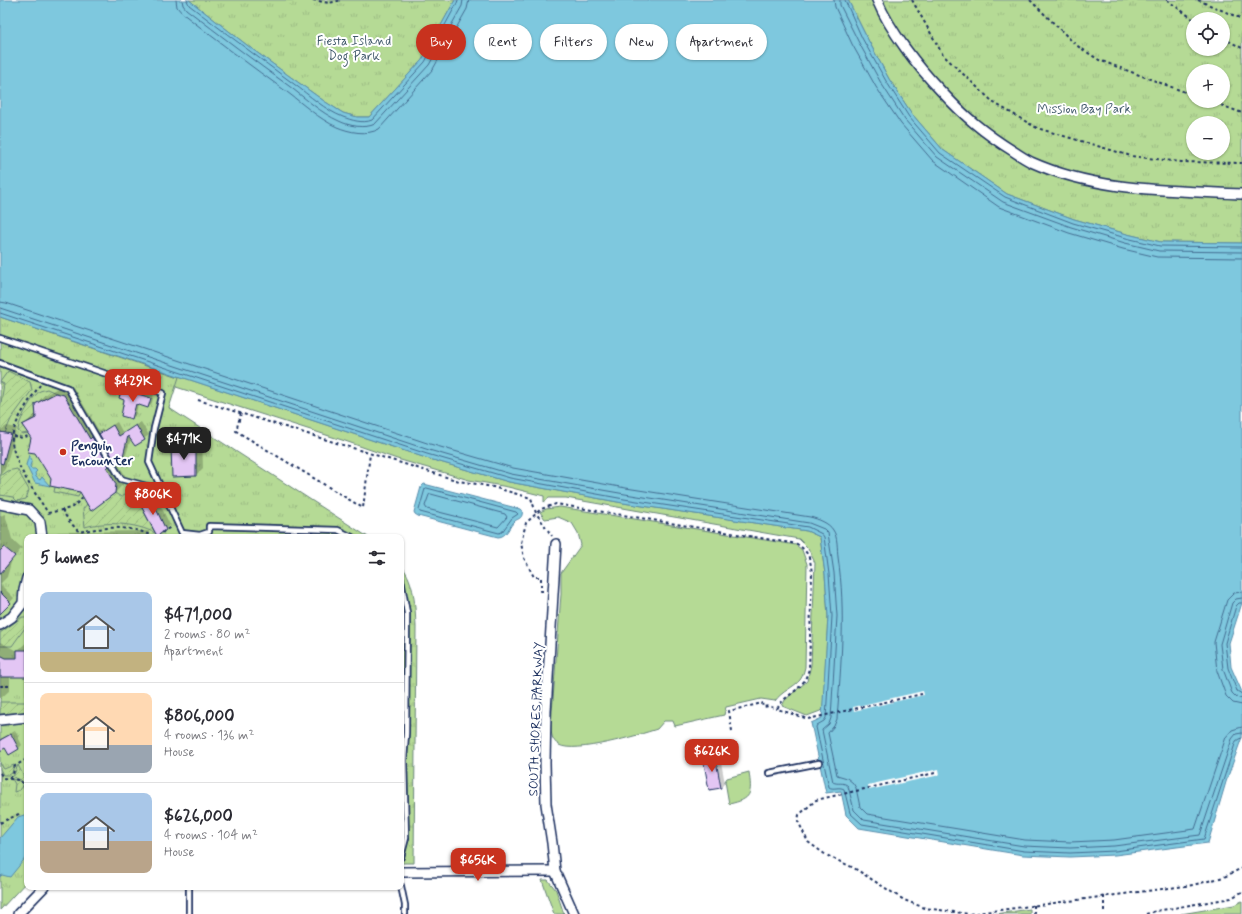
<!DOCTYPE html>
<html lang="en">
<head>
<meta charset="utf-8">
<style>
  body { margin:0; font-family:Mynerve,sans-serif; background:#f7f7f7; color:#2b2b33; height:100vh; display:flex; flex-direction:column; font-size:15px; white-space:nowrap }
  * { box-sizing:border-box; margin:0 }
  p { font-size:13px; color:#7c7c81 }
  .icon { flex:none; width:22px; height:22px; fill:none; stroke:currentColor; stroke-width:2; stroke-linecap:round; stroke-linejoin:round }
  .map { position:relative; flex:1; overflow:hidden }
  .panel { position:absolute; left:24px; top:534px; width:380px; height:356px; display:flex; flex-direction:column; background:#fff; border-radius:8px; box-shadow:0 1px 3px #0004 }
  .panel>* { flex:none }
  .hud { position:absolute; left:416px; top:24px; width:380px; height:36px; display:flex; gap:8px }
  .controls { position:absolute; left:1186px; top:12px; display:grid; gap:8px }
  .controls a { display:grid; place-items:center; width:44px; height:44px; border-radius:50%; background:#fff; box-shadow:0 1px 3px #0004; font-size:20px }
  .price { position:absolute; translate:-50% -34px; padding:0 9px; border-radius:8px; background:#c8321e; color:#fff; font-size:13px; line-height:26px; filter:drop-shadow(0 1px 2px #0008) }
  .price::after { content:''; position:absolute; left:50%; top:24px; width:12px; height:9px; margin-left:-6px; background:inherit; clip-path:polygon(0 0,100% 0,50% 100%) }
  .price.active { background:#222; color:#fff }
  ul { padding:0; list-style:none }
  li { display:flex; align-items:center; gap:12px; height:100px; padding:0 16px }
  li+li { border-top:1px solid #e1e1e2 }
  li span { display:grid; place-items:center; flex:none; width:112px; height:80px; border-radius:8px; color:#555 }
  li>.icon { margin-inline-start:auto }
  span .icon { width:48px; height:48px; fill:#fffc; stroke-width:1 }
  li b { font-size:17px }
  h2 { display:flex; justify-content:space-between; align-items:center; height:48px; padding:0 16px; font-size:17px }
  .chip { padding:0 14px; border-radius:18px; background:#fff; box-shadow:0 1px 3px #0004; font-size:14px; line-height:36px }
  .chip.active { background:#c8321e; color:#fff }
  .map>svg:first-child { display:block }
  .grass { fill:#b5da95; stroke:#68847a }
  .park { fill:url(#park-tufts); stroke:#68847a; fill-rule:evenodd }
  .garden { fill:url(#garden-furrows); stroke:#68847a }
  .water { fill:#7ec8de; stroke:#568bab }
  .pier { fill:#fff }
  .shadow { fill:#0003 }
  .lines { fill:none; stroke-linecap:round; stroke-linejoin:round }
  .shore { stroke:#436c91; stroke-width:1 }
  .building { fill:#e3c6f4; stroke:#1b2f5e }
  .lane-casing { stroke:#1b2f5e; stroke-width:8 }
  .street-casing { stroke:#1b2f5e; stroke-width:12 }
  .path { stroke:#1b2f5e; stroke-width:2; stroke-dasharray:3 3; stroke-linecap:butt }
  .lane { stroke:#fff; stroke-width:4.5 }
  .street { stroke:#fff; stroke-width:9 }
  .poi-dot { fill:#c8321e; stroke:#fff; stroke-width:1.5 }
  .labels { text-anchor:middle; stroke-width:4; stroke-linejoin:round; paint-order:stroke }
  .park-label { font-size:13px; fill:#425a6c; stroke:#fff }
  .poi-label { font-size:13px; font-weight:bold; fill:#1b2f5e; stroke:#fff; text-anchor:start }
  .street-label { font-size:13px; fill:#1b2f5e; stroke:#fff }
</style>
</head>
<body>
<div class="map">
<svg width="1242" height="914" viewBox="0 0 1242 914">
  <defs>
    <pattern id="park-tufts" width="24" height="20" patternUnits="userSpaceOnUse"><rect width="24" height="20" fill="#b5da95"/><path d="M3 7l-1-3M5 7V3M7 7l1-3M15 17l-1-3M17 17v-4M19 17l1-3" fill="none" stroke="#9bbb83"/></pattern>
    <pattern id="garden-furrows" width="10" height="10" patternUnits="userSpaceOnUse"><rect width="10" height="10" fill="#b5da95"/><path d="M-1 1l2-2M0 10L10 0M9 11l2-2" fill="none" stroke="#9bbb83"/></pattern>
  </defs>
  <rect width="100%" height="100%" fill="#fff"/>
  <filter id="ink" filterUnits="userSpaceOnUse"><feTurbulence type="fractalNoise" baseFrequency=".025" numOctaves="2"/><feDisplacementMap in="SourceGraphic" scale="8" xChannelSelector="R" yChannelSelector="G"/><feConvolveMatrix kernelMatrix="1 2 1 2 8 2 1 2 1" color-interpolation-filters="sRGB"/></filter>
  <g filter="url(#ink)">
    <g class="grass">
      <path d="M0 317 426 458 509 482 623 503 807 531 820 537 825 574 828 616 823 710 807 716 782 706 785 700 807 681 811 665 815 563 808 548 799 539 566 498H549L544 502V496L508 487 469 480 397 459 345 441 176 387Z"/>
      <path d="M560 507 796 545 802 550 807 564 805 667C804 671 803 676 800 680 793 688 782 691 775 701L761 699 726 707 724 715 675 726 673 721H664L657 729C639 735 575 754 559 745 552 741 551 734 551 726L561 594V573L581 545 578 533 572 523 558 517 545 519 540 512 546 509Z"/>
      <path d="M749 772C752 794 752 799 729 804L725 781 727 778Z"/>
      <path d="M542 880H548L556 890 564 914H554Z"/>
      <path d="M1242 901V914H1181L1234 905Z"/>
      <path d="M1030 909V914H996Z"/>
    </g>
    <g class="park">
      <path d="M189 0H455L422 60 369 117H357L343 113 324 101 252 49Z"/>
      <path d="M848 0H1242V243L1161 242 1127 234 1074 219 1007 194 943 150 912 114 889 79 866 36ZM1193 19H1223V49H1193ZM1193 71H1223V101H1193ZM1193 123H1223V153H1193Z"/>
      <path d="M0 317 179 377 169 408 368 537H27V881L0 910Z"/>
      <path d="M401 565C415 583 415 605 416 627L414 863H401Z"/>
    </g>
    <g class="garden">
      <path d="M8 371 30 382 32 390 11 419 5 433 0 432V409L4 384 0 382Z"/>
      <path d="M47 389 56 393 35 404 36 418 22 425 28 433 22 434 18 431C18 422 32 396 40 391 42 390 45 390 47 389Z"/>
      <path d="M17 469 29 490 26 499 17 501 13 497 0 495V476L7 471Z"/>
      <path d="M55 487 80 492 78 497 54 492Z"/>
      <path d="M132 489 155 533C136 523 105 521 85 527L83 509 87 504 91 510 115 493 121 497Z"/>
      <path d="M22 617H27V625L12 646H0V633Z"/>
      <path d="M0 702H27V712L0 714Z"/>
      <path d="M0 763 4 769 14 765 12 773 9 775H3L0 769Z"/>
      <path d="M18 765 27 783V786L21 780 13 777Z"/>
      <path d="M12 779 20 781 23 786 20 790 14 792 15 784Z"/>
    </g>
    <g class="water">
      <path d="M0 0H189L252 49 324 101 343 113 357 117H369L422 60 455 0H848L866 36 889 79 912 114 943 150 1007 194 1074 219 1127 234 1161 242 1242 243V603L1229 643 1231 667 1242 692V737L1226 782 1208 843 1115 855 1070 857 1023 855 859 828 846 815 841 791 826 793 811 723 822 718 828 616 825 574 820 537 807 531 623 503 509 482 426 458 0 317Z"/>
      <path d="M29 455 32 460 30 466 31 469H35L37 471 35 473 36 477 40 480 42 477 50 486 35 483 26 465Z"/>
      <path d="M424 484 520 509C522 511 523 512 522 515 521 519 517 519 515 521 509 526 507 537 498 537L418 516 415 514 414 512 421 487Z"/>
      <path d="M24 815H27V856L10 877 2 875 0 877V838L18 817Z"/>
    </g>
    <g class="pier">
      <path d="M923 691 924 695 854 711 853 707Z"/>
      <path d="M939 769 940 775 869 790 868 785Z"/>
    </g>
    <g class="shadow">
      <path d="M65 384 73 387 99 431 102 429 103 431 117 422 123 433 141 422 149 435 135 445 131 438 126 455 117 462 125 475 124 483 115 493 80 491 52 479 32 437 23 425 36 414V405L45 395Z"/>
      <path d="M127 385 154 394 152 403 148 407 138 404 136 414 132 418 125 399 120 398 123 389Z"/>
      <path d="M7 426 17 428 5 469 0 475V430Z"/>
      <path d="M179 439H202L203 468 196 475 172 446Z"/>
      <path d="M154 492 170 525 157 534 141 502Z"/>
      <path d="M5 514 12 539 22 548 12 559 7 577 0 584 14 598 0 613V516Z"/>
      <path d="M149 531V537H53L58 532Z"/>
      <path d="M0 642 15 650 19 649 27 642V695H25V676H10V690L0 699Z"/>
      <path d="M15 731 22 745 18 749 6 747 0 750V739Z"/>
      <path d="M719 752 725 783 721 787 704 758 708 754Z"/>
      <path d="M0 771 2 774 0 782Z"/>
    </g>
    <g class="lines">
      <g class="shore">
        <path d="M176 0 177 7 182 13C216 40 251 66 287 92 303 104 319 119 337 127 349 132 367 136 379 129L433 69 467 9 469 0"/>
        <path d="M182 0 183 5 186 9C220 35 254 61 289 86 305 98 321 113 339 121 349 126 365 129 375 124L429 65 462 6 463 0"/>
        <path d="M187 0 189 5C224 32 259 58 294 84 309 95 325 110 343 117 351 120 363 124 372 120L425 62 457 3 458 0"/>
        <path d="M834 0 835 7 852 44 876 87 901 124 933 161 999 207 1069 233 1123 249 1157 257 1242 258"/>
        <path d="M840 0V5L858 41 881 83 905 120 937 157 1003 202 1071 227 1125 243 1159 251 1242 252"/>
        <path d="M845 0 862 38 886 81 909 117 940 153 1005 197 1073 223 1126 238 1160 246 1242 247"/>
        <path d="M0 302 6 303 430 444 513 468 626 488 810 517C818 519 829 523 833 530 838 537 837 549 838 557 846 612 841 664 837 719L834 726 828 733 837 775 847 778 853 783 856 788 860 807 867 814 1025 840 1070 842 1114 840 1195 829 1226 737 1232 730 1242 727"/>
        <path d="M0 308 429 450 511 474 625 494 809 523 824 529 828 533 834 573 837 616 831 718 829 724 822 730 833 782C838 785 843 781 848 786L854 810 864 820 1024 846 1070 848 1114 846 1200 835 1232 739 1236 734 1242 733"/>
        <path d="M0 313 427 454 510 478 624 499 808 527 822 534 824 537 829 574 832 616 826 718 824 721 817 725 816 727 829 787C833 790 839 786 844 789L850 813 862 824 1024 851 1070 853 1115 851 1204 839 1236 741 1239 739 1242 738"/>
        <path d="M427 488 516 512 518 514 512 518 502 532 499 533 420 512 419 510 425 489Z"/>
        <path d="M431 494 505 514 507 517 498 527 427 509 425 506 429 495Z"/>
        <path d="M1242 592 1234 593 1227 600 1214 642 1217 671 1226 696 1233 703 1242 705"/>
        <path d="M1242 598 1236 599 1232 603 1220 644 1223 669 1232 693 1236 697 1242 699"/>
        <path d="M1242 603H1239L1236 606 1225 643 1228 668 1237 691 1242 694"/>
      </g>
    </g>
    <g class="building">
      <path d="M122 389 151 398 148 408 136 404 132 419 121 416 124 400 119 398Z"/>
      <path d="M56 393 64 395 90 439 92 437 109 466 107 468 116 484 115 493 91 511 80 492 50 486 51 479 35 453 28 452 31 438 22 425 36 418 35 404Z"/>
      <path d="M113 425 119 436 136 425 145 440 135 446 128 436 122 460 116 463 99 434Z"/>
      <path d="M0 432 11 434 3 464 0 463Z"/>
      <path d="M196 445V476L172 477 171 446Z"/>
      <path d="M150 496 166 530 157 536 139 502Z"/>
      <path d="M4 547 15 556 0 574V551Z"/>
      <path d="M0 592 11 603 0 614Z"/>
      <path d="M17 650H27V677H0V655L6 658H17Z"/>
      <path d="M11 734 19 749 9 755 5 748 0 751V740Z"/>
      <path d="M715 755 721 788 709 790 703 758Z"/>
    </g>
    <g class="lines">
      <g class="lane-casing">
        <g id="lane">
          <path d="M0 338 163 393 154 428 149 462 182 533 200 535 209 532V526L338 530 352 537"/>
          <path d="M0 363 68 388 121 479 161 490"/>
          <path d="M401 580 407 613 406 733 404 760 406 838 401 857"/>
          <path d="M769 773 819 763"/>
          <path d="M401 886 405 905V914"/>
          <path d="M189 887V914"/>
        </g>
      </g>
      <g class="street-casing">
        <g id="street">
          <path d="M877 0C890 31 918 67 941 91 964 116 984 133 1013 151 1019 155 1025 159 1031 162 1098 192 1170 190 1242 194"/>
          <path d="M0 504 29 510 40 522 42 537"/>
          <path d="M556 544 546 711 545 763 546 804 552 843 555 871 574 914"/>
          <path d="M0 625 12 617 23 603 24 590 27 578"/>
          <path d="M0 720 27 717"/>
          <path d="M401 872 555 871"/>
          <path d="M18 914 44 887"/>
        </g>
      </g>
      <g class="path">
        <path d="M313 0 329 3 342 0"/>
        <path d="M912 0 943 55 994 103 1037 128 1131 156 1181 162 1242 163"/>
        <path d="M1030 0 1076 45 1099 60 1193 95"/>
        <path d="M1167 0 1193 19"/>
        <path d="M1198 0 1242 19"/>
        <path d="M1223 38 1242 48"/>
        <path d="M1210 101 1242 113"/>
        <path d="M40 385C31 398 10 427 12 442 15 467 35 492 48 513"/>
        <path d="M198 400 459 481 493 487 531 498 536 513 552 536"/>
        <path d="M241 413 236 431 363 508 370 454"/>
        <path d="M13 436 23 438 30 435"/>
        <path d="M62 510 69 521 79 532C98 528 116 526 136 530 146 532 149 537 160 536L164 531 171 527"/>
        <path d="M48 513 71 508 83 498"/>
        <path d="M543 591H541V577H534L524 558 521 543 526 523 541 509 556 504 797 544C810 553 810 559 812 573L809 669C807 674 806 679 802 684 794 694 783 697 777 709L808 719 922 694"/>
        <path d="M0 686H12"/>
        <path d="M732 731 729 711 762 703 763 707 769 706 777 709"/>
        <path d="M0 773 3 778 18 780 24 784 25 791"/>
        <path d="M935 773 816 800 799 815 798 821 808 842 826 855 854 868 904 900 925 908 969 914 1193 885 1224 877 1242 868"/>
        <path d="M9 778 13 774 15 766 27 759"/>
        <path d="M0 823 21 813"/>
        <path d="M1104 896V914"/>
        <path d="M1034 905V914"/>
        <path d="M1146 914 1156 911 1231 898 1242 892"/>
      </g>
      <use href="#lane" class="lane"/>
      <use href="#street" class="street"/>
    </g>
  </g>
  <circle class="poi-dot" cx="63" cy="452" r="4"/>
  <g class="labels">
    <g class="park-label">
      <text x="354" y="45">Fiesta Island<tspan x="354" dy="15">Dog Park</tspan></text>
      <text x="1084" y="113">Mission Bay Park</text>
    </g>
    <g class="poi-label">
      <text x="71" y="450">Penguin<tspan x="71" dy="15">Encounter</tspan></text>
    </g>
    <g class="street-label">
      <text transform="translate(535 719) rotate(-88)" y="5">SOUTH SHORES PARKWAY</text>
    </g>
  </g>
</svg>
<div class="controls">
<a><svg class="icon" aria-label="locate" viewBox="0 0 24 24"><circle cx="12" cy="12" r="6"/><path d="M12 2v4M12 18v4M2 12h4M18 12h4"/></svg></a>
<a>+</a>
<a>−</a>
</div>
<b class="price" style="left:133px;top:403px">$429K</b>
<b class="price active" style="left:184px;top:461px">$471K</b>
<b class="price" style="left:153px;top:516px">$806K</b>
<b class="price" style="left:712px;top:773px">$626K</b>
<b class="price" style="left:478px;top:882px">$656K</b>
<div class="hud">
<a class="chip active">Buy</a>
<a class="chip">Rent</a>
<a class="chip">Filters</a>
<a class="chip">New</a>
<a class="chip">Apartment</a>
</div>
<section class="panel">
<h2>5 homes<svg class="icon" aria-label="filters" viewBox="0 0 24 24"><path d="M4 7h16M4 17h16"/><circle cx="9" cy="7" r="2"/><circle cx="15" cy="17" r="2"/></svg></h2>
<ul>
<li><span style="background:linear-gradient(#a9c7e8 75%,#c2b280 0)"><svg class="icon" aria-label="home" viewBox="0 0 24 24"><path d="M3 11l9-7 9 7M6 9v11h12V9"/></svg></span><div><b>$471,000</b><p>2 rooms · 80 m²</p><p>Apartment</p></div></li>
<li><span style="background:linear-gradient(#ffd9b3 65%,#9aa5b1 0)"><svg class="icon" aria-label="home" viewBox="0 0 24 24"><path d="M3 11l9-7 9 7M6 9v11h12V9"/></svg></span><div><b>$806,000</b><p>4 rooms · 136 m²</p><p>House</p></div></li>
<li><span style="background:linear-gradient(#a9c7e8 60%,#b9a48a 0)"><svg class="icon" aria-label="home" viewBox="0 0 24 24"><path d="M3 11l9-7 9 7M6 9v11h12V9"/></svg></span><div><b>$626,000</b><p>4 rooms · 104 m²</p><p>House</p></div></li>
</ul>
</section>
</div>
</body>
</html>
